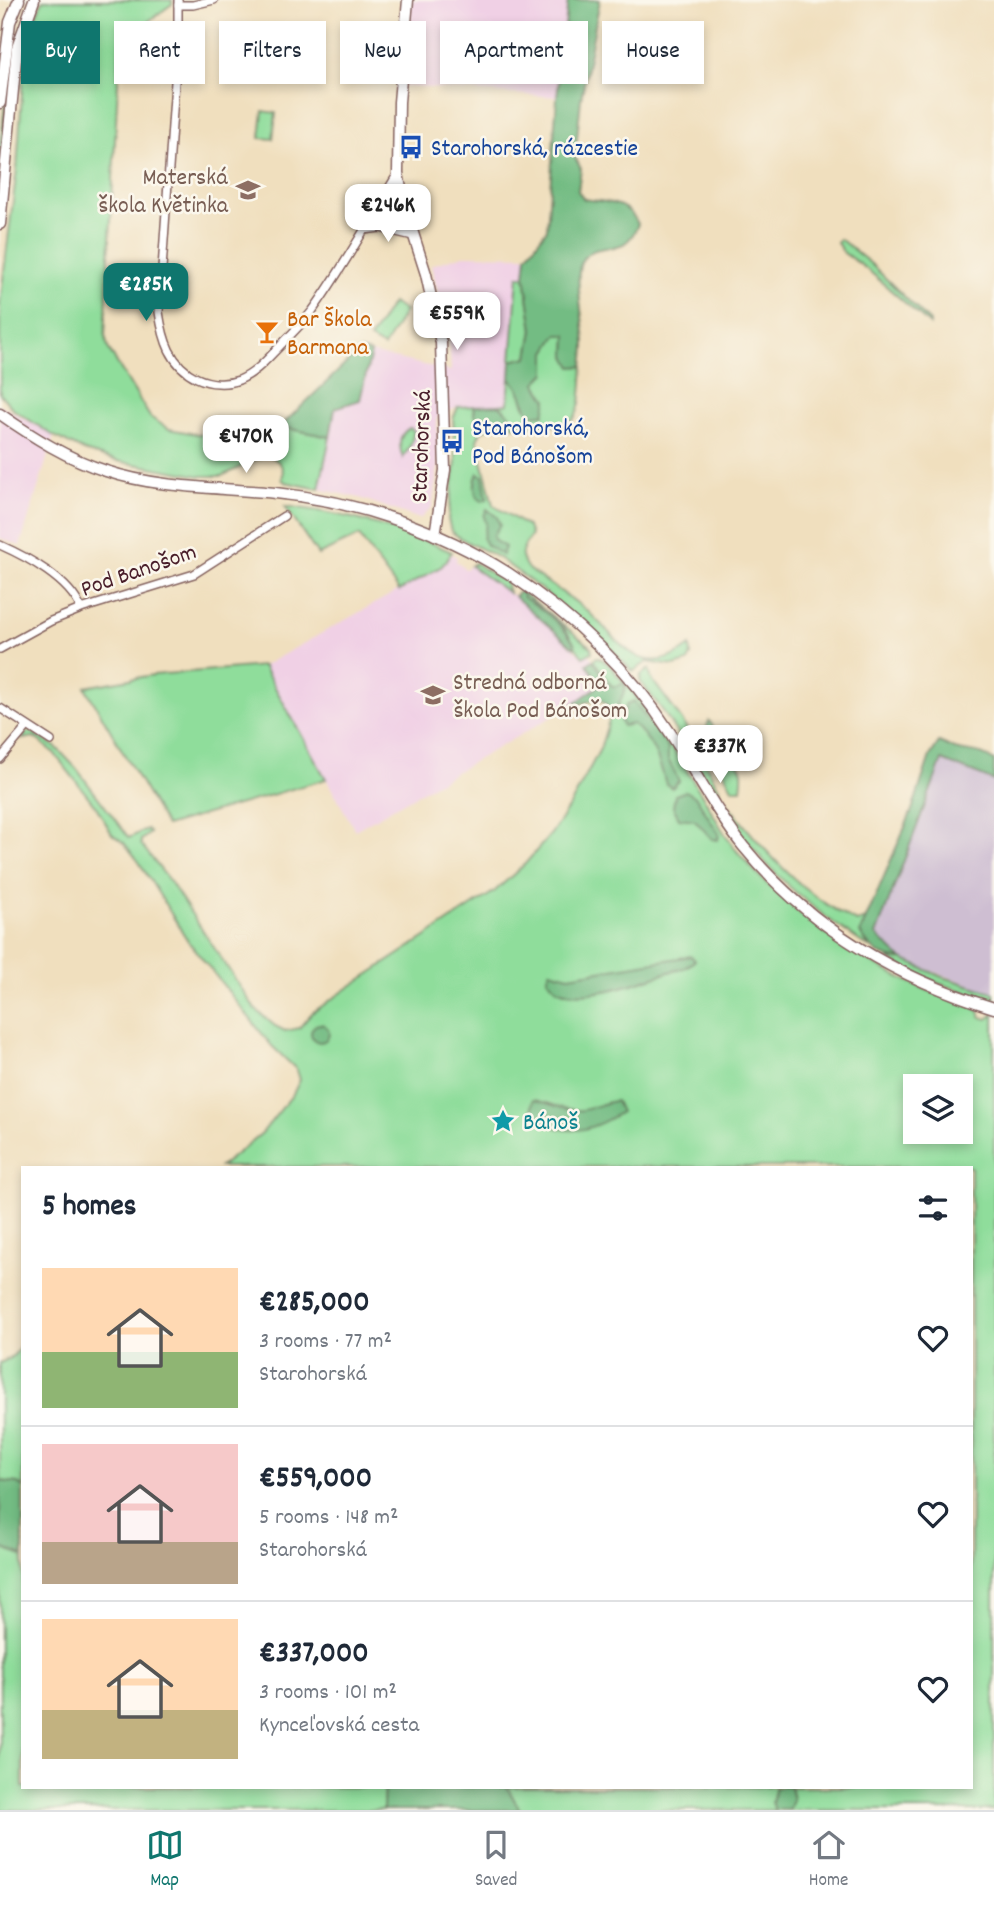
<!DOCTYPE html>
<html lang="en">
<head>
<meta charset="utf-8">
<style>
  body { margin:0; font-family:Dekko,sans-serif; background:#f6f6f7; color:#1f2937; height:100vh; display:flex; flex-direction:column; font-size:26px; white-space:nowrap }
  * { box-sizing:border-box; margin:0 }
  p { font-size:23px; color:#747a83 }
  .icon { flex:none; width:38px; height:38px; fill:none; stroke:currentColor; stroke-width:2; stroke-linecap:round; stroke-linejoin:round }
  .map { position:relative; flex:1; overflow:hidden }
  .drawer { position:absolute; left:21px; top:1166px; width:952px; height:623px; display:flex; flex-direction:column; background:#fff; border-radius:0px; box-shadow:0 4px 10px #0003 }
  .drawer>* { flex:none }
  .guide { position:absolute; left:21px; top:21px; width:952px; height:63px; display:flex; gap:14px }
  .fabs { position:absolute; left:903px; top:1074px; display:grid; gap:14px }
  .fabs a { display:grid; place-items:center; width:70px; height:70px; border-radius:0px; background:#fff; box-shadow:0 4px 10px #0003; font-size:35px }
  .price { position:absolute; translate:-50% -60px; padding:0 16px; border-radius:14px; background:#fff; color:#222; font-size:23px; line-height:46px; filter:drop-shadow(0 2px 4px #0008) }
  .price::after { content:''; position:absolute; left:50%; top:42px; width:21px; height:16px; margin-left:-10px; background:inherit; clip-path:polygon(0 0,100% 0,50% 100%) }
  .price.selected { background:#0f766e; color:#fff }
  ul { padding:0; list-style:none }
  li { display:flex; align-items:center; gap:21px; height:175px; padding:0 21px }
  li+li { border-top:2px solid #e0e1e3 }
  li span { display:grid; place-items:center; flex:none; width:196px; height:140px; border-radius:0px; color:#555 }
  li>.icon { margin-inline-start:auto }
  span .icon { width:84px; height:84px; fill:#fffc; stroke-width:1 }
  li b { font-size:30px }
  h2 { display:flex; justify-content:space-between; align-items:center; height:84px; padding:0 21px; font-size:30px }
  .pill { padding:0 24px; border-radius:0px; background:#fff; box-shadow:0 4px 10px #0003; font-size:24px; line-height:63px }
  .pill.selected { background:#0f766e; color:#fff }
  .menu { display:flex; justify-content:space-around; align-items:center; height:98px; border-top:2px solid #e0e1e3; background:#fff; font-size:19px; color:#747a83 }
  .menu a { display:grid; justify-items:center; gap:4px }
  .menu .selected { color:#0f766e }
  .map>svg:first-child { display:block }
  .built { fill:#f0d0e5 }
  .industrial { fill:#cebed2 }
  .green { fill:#8fdd9b; stroke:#6c7e63; stroke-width:2; fill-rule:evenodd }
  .forest { fill:#73bc83; stroke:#5e6e57; stroke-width:2 }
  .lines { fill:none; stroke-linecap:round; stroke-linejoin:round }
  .minor-casing { stroke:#84625e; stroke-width:10 }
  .tertiary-casing { stroke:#84625e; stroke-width:13 }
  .minor { stroke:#fff; stroke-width:7 }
  .tertiary { stroke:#fff; stroke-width:10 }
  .labels { text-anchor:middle; stroke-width:5; stroke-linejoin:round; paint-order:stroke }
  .transit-label { font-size:24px; fill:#164399; stroke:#fbf7ec; text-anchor:start }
  .education-label { font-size:24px; fill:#785e54; stroke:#fbf7ec; text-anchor:end }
  .food-label { font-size:24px; fill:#c56008; stroke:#fbf7ec; text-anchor:start }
  .street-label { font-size:24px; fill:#4a1f2b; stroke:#fbf7ec }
  .culture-label { font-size:24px; fill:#0d838f; stroke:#fbf7ec; text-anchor:start }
</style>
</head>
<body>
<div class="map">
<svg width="994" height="1810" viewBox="0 0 994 1810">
  <rect width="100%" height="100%" fill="#fbf7ec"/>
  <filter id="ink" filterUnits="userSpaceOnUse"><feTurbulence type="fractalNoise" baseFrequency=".0143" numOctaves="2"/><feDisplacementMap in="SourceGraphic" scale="14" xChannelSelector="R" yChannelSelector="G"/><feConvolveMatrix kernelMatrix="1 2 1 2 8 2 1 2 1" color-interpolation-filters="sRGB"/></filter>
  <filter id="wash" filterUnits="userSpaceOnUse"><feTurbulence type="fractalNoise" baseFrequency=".00686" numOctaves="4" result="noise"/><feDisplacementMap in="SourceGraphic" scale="28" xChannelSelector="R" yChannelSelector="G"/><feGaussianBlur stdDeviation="1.57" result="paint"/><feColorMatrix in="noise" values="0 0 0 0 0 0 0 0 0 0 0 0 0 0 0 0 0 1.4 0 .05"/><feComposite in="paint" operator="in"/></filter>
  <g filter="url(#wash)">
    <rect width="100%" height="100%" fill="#f0dfbe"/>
    <g class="built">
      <path d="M411 0H568L557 97 403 86Z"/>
      <path d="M464 255 527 256 525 276H518L508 404 458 407 437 417 438 467 432 507 420 519 360 498 319 489 335 408 360 400 371 353 451 371 449 338 431 265Z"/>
      <path d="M0 405 54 436 20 546 0 538Z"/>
      <path d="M451 554 457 557 456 561 465 569 471 566 528 606 582 657 589 654 593 660 587 665 601 685 572 705 355 830 263 666 442 566Z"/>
    </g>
    <path class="industrial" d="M942 760 994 781V993L906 962 876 935Z"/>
    <g class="green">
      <path d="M43 0H172V4L146 23 126 33 120 43 105 335 108 348 150 417 169 429 246 443 286 428 330 437 319 489 285 482 282 479C286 466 278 460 267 454L222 476H200L117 461 84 451 54 436 14 410 0 394V303L17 169 24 63 32 24Z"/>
      <path d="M10 52 13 53 2 157H0V151Z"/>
      <path d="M263 111 276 113 273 139 260 138Z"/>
      <path d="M840 239 870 263 930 322V325L868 270 844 253 837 243Z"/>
      <path d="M518 276H525L533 330 528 357 511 361Z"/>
      <path d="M392 303 405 311 384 347 370 339Z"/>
      <path d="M557 335H567L566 356 572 366H583C581 384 584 415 567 425L513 426 510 415 499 405 508 404 510 378 520 388 525 407 547 400 536 383 546 373V352Z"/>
      <path d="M475 406 474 414 480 423 492 427 481 431 477 440 493 505 528 527 531 535C522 550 517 554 528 569 547 583 568 595 586 610 602 623 626 655 644 659 661 664 677 656 690 646L691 655 688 662 674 666 647 662 634 671 631 670C592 628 549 594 503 561 487 549 466 545 451 531L448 519 456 462 453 419 458 407Z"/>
      <path d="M410 428 414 431 411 444 403 458C399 447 398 434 410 428Z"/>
      <path d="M285 506C343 513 399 528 452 552L442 566 399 591 359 536 318 555Z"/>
      <path d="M475 563 504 582 506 581 509 593 471 566Z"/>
      <path d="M522 592 591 647 592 652 583 657C575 649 574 642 568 633 557 618 539 607 523 597Z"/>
      <path d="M597 657C607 660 614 671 620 678 654 715 679 758 705 800 715 817 724 835 736 850 798 924 881 977 972 1007L979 1011 981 1017 988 1019 994 1014V1810H789L793 1800 790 1787H971V1167H220L262 1133 293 1094 300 1080 297 1070 272 1046 188 941 139 862 124 843 112 834 97 808 54 753 34 737 22 739 27 732H32L57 748 76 768 129 838 147 829 150 833 141 840V844L171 883 255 1009 275 1026 285 1031 299 1028 312 1013 351 986 495 891 525 864 551 834 572 802 600 749 611 714H615L622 684 613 687 610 684 593 660ZM915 1087H961V1132H915Z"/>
      <path d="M263 666 326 779 166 826 85 687 153 675Z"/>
      <path d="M649 669 651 678 682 720 721 792 715 791 708 783 663 711 640 681 641 675Z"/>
      <path d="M709 721C717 730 719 741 726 750 739 767 745 763 741 789H733C721 773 718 746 707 727Z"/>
      <path d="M726 802C761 848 804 897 857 922L866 919 860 933 870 948C815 912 757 866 725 807Z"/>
      <path d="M902 959 940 976 994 993V1001L938 983 889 960Z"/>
      <path d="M23 1339V1488L17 1483 0 1481V1363C14 1357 18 1353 23 1339Z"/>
      <path d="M0 1548 23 1556V1609L17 1613 16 1620 23 1623V1787H384L383 1810H0Z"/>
      <path d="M507 1787H776L772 1802 775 1810H520Z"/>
    </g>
    <g class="forest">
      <path d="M568 0H600L581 99 575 157 581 169 578 191 584 199C607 203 627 200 638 224 625 261 598 238 583 259 572 273 585 326 585 345 585 352 584 359 583 366L572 367 566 356 567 335H557L546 352V373L536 383 547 400 544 414 531 415C521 401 524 392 510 378L511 361 528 357 533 330 525 276 527 256 547 229 557 97Z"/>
      <path d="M360 350 371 353 360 400 335 408 330 437 286 428 285 422Z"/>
      <path d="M499 405 510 415 513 426C496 427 484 428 474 414L475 406Z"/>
      <path d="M478 473 483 476 487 499 482 501C472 495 474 482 478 473Z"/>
      <path d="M487 509 497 517 500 525 493 536 495 541 505 547 502 555 486 545 483 539 486 524 484 516Z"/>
      <path d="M519 592H522L523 597C544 610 561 623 575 644L574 648 514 596Z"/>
      <path d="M593 660 610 684 614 687 625 683V689L615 714H611C603 688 590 705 572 705L600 685 587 664Z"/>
      <path d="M634 701 668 748V759L679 781 672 788 666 784C658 759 654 742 633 724L623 726 620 721 627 704Z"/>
      <path d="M939 742C944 744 950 747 955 749 969 753 982 751 994 761V781L942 760 876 935 902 959C882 960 871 949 860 933L911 813 930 756Z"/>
      <path d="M686 791 696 797 719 834 718 840 712 839 695 820 679 818 673 807 675 795Z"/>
      <path d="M691 956 695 960C686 970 678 969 666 973 639 982 587 1002 559 990 555 988 551 982 547 979L550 971 569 976Z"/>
      <circle cx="320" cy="1033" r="9"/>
      <path d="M533 1100C550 1102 565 1112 583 1110 594 1108 604 1102 616 1101L621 1112C588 1133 562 1139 531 1113Z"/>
      <path d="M0 1481 17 1483 23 1488V1556L0 1548Z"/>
      <path d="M384 1787H507L520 1810H383Z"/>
      <path d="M776 1787H790L793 1800 789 1810H775L772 1802Z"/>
    </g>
  </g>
  <g filter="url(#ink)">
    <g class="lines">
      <g class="minor-casing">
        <g id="minor">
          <path d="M178 0V39L159 312C163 339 170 365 197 378 210 384 226 385 239 380 256 373 268 358 280 346 291 334 303 323 313 310 344 267 370 219 398 173"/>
          <path d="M178 5H193L214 0"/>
          <path d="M364 230 380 228 413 236"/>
          <path d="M0 545C27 557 70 580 81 609"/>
          <path d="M0 649 51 621 81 609 194 574 284 516"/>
          <path d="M0 708 51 741"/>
          <path d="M0 759 27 727"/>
        </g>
      </g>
      <g class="tertiary-casing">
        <g id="tertiary">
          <path d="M408 0 399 102 398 173 404 205 426 274 441 343 445 470 435 535"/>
          <path d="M0 103 10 22 19 0"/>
          <path d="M0 224 17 48 34 0"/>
          <path d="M0 414C33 437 68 459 106 471 160 489 219 487 275 493 356 501 438 529 508 573 572 615 629 669 671 734 695 771 715 811 743 846 808 926 896 978 994 1008"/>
        </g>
      </g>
      <use href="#minor" class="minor"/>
      <use href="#tertiary" class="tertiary"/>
    </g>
  </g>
  <defs>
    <g id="bus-bare" transform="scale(1.89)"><path d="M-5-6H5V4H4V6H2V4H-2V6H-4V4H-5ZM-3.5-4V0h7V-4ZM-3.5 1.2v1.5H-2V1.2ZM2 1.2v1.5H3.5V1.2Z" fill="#1a4fb4" stroke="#fbf7ec" stroke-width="2.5" paint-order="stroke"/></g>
    <g id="school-bare" transform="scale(1.89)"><path d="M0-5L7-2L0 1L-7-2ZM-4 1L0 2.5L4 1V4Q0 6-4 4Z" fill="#8d6e63" stroke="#fbf7ec" stroke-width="2.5" paint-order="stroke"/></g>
    <g id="bar-bare" transform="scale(1.89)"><path d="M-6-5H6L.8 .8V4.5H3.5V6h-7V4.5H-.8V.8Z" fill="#e8710a" stroke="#fbf7ec" stroke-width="2.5" paint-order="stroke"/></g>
    <g id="university-bare" transform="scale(1.89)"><path d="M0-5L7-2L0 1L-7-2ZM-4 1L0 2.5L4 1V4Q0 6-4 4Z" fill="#8d6e63" stroke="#fbf7ec" stroke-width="2.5" paint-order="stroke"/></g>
    <g id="sight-bare" transform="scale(1.89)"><path d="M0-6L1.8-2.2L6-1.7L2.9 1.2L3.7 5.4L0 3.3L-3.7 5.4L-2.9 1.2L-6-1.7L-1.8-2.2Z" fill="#0f9aa8" stroke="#fbf7ec" stroke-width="2.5" paint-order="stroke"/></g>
  </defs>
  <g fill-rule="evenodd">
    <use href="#bus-bare" x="411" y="147"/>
    <use href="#school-bare" x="248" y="190"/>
    <use href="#bar-bare" x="267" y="332"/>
    <use href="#bus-bare" x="452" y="441"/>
    <use href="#university-bare" x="433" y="695"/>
    <use href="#sight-bare" x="503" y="1121"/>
  </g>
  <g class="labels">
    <g class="transit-label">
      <text x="431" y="155">Starohorská, rázcestie</text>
      <text x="472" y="435">Starohorská,<tspan x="472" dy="28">Pod Bánošom</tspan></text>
    </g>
    <g class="education-label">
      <text x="228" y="184">Materská<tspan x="228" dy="28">škola Květinka</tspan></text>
      <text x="453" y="689" text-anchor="start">Stredná odborná<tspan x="453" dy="28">škola Pod Bánošom</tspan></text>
    </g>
    <g class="food-label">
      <text x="287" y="326">Bar Škola<tspan x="287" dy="28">Barmana</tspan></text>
    </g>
    <g class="street-label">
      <text transform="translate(420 446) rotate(-88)" y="8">Starohorská</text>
      <text transform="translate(138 569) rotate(-19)" y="8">Pod Banošom</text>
    </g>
    <g class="culture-label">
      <text x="523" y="1129">Bánoš</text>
    </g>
  </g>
</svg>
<div class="fabs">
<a><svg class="icon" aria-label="layers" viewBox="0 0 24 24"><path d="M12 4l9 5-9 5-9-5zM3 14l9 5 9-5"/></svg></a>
</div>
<b class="price" style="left:388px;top:244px">€246K</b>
<b class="price selected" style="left:146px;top:323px">€285K</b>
<b class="price" style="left:457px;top:352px">€559K</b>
<b class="price" style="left:246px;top:475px">€470K</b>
<b class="price" style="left:720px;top:785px">€337K</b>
<div class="guide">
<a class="pill selected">Buy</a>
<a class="pill">Rent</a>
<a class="pill">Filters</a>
<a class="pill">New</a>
<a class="pill">Apartment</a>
<a class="pill">House</a>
</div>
<section class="drawer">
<h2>5 homes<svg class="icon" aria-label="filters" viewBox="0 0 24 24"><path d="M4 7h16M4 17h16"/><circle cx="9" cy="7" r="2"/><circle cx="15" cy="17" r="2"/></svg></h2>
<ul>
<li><span style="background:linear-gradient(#ffd9b3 60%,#8fb573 0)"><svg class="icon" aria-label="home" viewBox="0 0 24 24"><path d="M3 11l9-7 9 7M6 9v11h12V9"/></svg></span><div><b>€285,000</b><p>3 rooms · 77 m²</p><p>Starohorská</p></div><svg class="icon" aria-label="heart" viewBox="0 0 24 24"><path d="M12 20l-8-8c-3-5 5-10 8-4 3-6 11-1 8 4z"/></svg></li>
<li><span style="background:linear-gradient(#f6c9c9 70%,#b9a48a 0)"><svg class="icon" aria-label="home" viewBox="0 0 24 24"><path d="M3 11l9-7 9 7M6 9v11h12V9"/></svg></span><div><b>€559,000</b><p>5 rooms · 148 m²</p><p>Starohorská</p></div><svg class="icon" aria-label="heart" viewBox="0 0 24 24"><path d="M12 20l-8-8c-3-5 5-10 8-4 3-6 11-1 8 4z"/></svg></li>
<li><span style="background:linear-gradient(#ffd9b3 65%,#c2b280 0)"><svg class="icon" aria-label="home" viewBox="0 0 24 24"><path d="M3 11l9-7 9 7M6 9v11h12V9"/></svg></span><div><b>€337,000</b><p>3 rooms · 101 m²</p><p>Kynceľovská cesta</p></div><svg class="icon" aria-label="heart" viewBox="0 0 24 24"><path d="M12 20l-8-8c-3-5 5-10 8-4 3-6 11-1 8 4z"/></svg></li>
</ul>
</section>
</div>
<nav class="menu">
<a class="selected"><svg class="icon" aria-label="map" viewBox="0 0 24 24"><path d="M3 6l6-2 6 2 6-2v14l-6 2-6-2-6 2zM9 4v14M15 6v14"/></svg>Map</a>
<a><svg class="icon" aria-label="saved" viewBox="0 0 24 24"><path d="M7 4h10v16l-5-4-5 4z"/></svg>Saved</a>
<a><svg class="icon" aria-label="home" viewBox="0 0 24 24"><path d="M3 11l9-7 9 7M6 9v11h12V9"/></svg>Home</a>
</nav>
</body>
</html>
